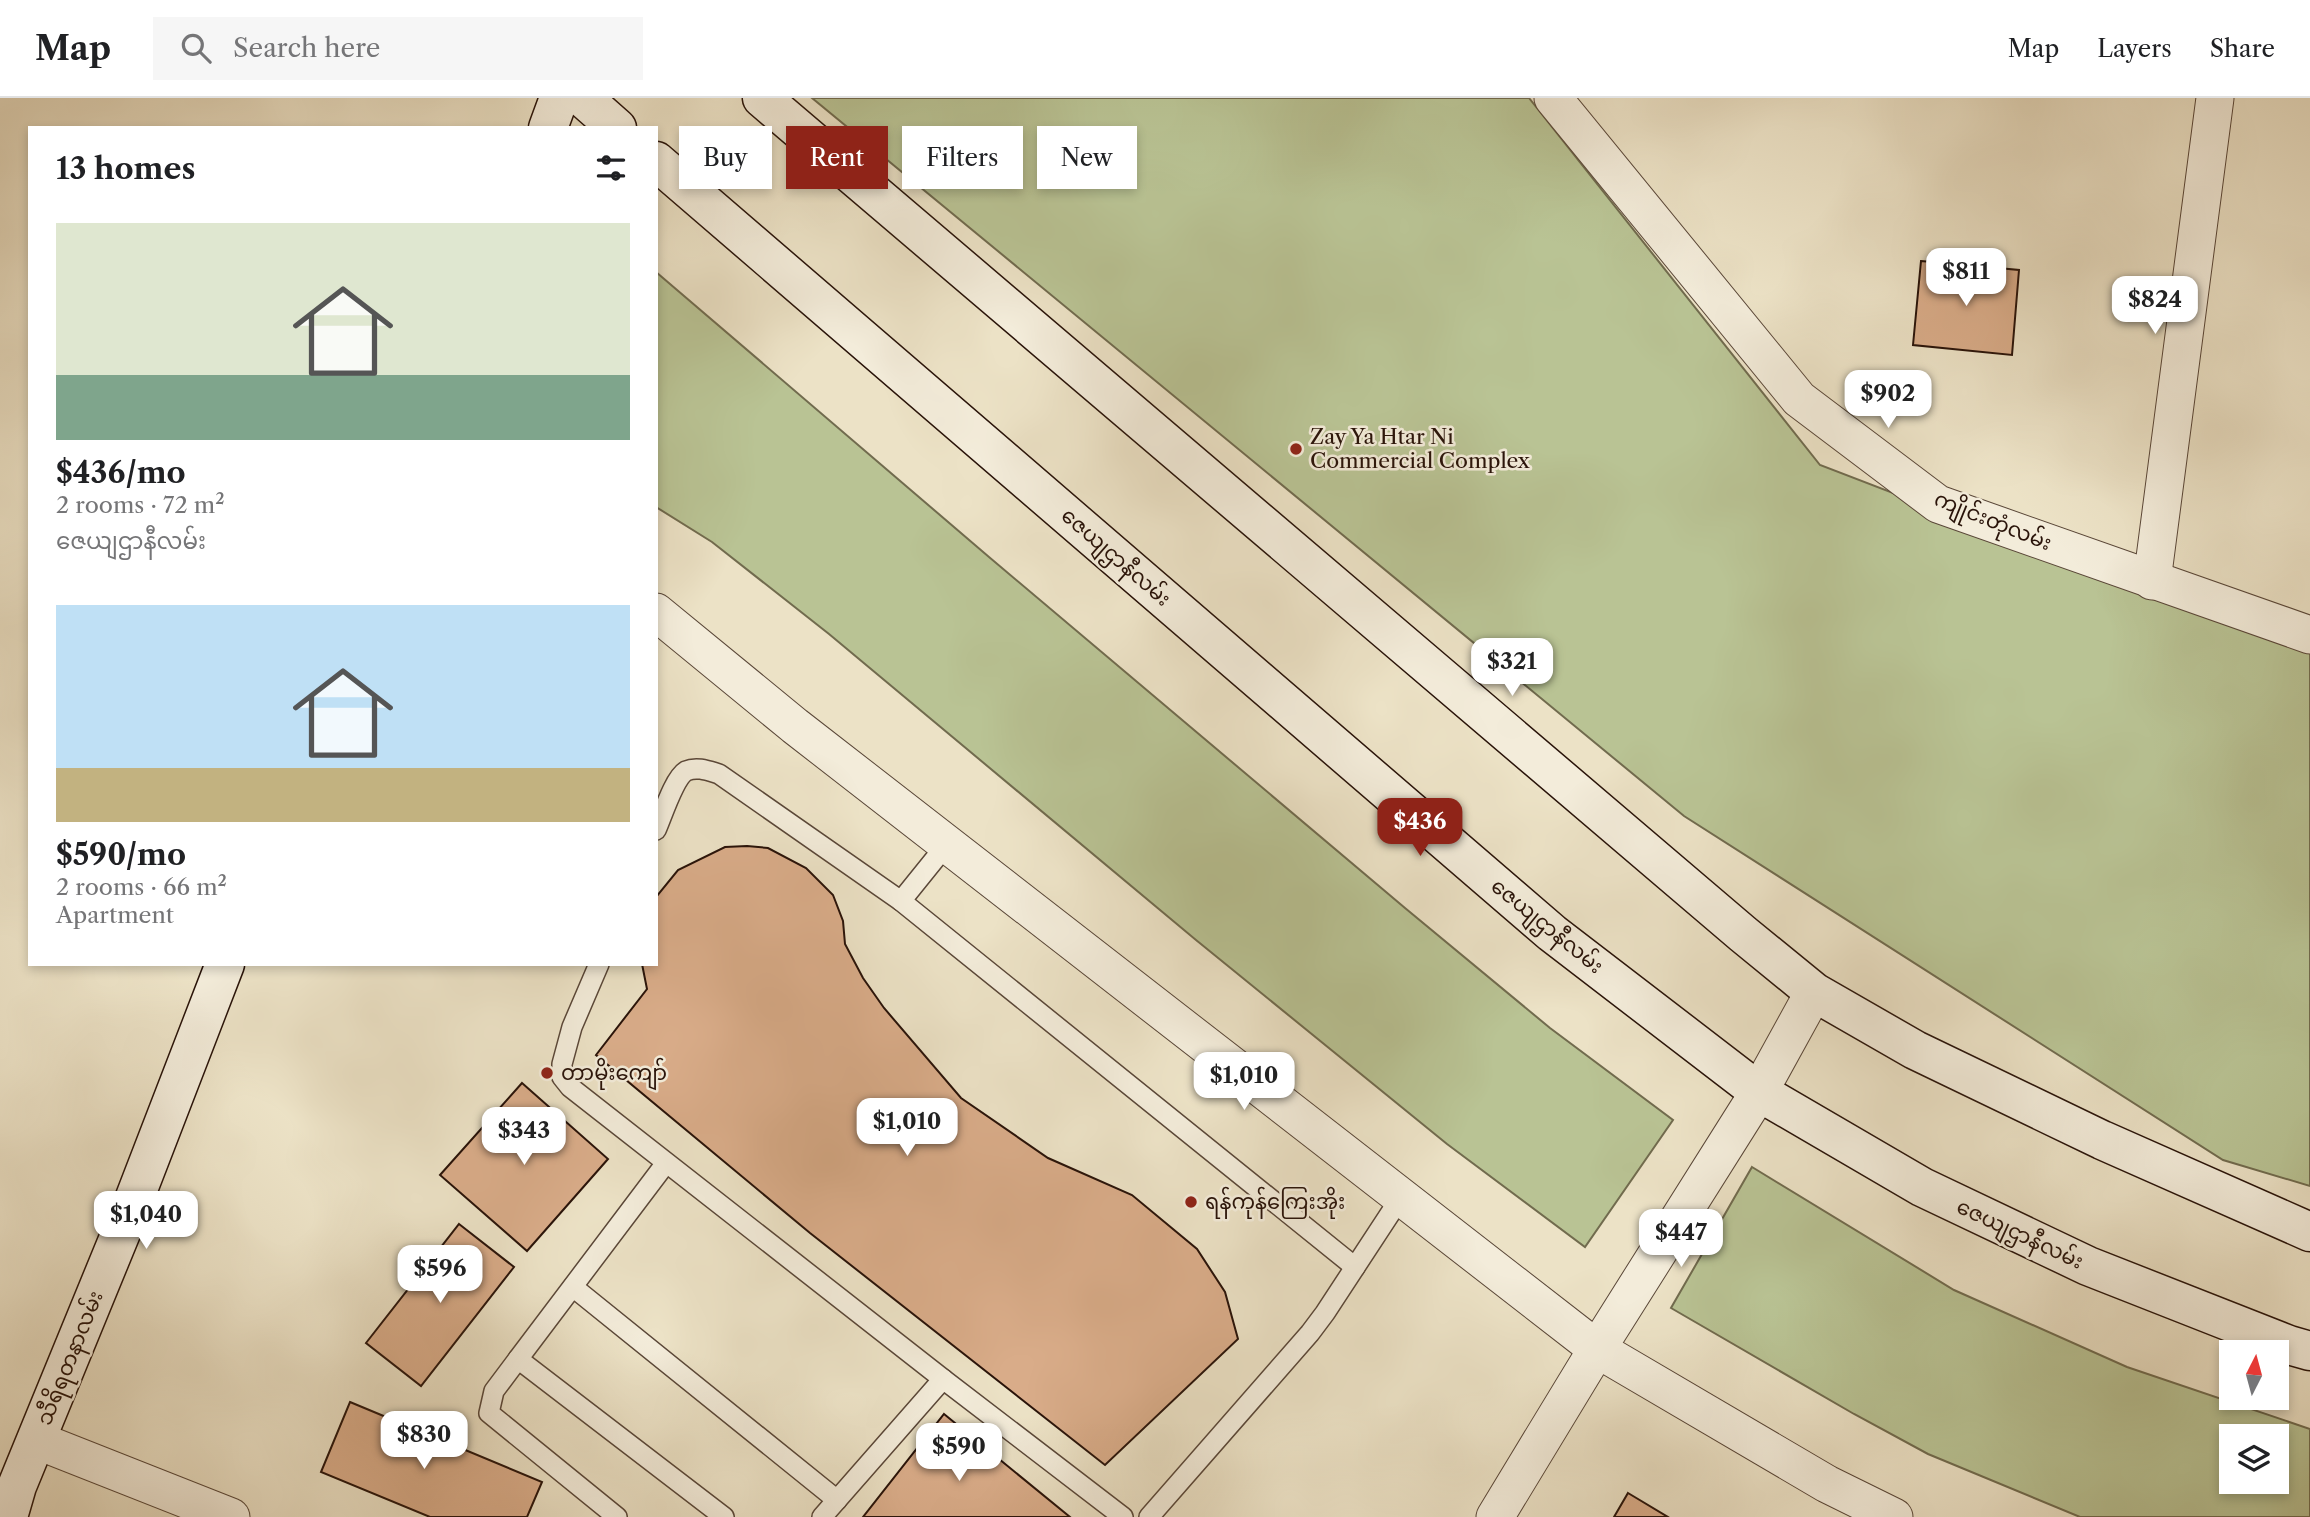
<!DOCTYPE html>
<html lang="en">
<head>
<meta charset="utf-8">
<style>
  body { margin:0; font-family:"Libre Caslon Text","Noto Sans Myanmar",serif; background:#f6f6f6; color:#202124; height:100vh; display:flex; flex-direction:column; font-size:26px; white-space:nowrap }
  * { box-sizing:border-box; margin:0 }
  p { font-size:23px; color:#757577 }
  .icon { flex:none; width:38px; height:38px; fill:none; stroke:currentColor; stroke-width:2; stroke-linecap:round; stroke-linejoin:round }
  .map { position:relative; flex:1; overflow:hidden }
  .panel { position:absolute; left:28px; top:28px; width:630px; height:840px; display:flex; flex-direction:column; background:#fff; border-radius:0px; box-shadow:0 4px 10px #0003 }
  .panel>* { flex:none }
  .banner { position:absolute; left:679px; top:28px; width:665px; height:63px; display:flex; gap:14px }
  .needle { width:46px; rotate:6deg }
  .fabs { position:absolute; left:2219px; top:1242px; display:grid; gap:14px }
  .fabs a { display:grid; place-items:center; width:70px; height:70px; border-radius:0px; background:#fff; box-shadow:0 4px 10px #0003; font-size:35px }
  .price { position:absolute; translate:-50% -60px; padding:0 16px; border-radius:14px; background:#fff; color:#222; font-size:23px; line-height:46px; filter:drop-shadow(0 2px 4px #0008) }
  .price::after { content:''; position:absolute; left:50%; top:42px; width:21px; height:16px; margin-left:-10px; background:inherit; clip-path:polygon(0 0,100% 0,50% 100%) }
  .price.selected { background:#8f2418; color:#fff }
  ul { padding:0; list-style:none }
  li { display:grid; align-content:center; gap:14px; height:371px; padding:0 28px }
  li span { display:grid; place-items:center; height:217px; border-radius:0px; color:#555 }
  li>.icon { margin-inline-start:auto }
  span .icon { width:126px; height:126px; fill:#fffc; stroke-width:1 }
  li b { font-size:30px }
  h2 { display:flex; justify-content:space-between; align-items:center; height:84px; padding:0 28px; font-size:30px }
  .tag { padding:0 24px; border-radius:0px; background:#fff; box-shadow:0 4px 10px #0003; font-size:24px; line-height:63px }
  .tag.selected { background:#8f2418; color:#fff }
  header { display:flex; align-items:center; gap:42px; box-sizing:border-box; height:98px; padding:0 35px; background:#fff; border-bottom:2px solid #e0e0e0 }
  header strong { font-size:33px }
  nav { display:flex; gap:38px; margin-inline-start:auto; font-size:24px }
  .search { width:490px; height:63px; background:#f6f6f6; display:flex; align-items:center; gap:18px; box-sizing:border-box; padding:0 24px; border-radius:0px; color:#757577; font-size:26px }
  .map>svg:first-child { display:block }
  .green { fill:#b9c394; stroke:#716b4e; stroke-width:2; fill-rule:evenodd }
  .building { fill:#d9ac89; stroke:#291309; stroke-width:2 }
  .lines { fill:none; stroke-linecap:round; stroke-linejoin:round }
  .service-casing { stroke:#5a4738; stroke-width:22 }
  .minor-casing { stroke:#5a4738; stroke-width:39 }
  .secondary-casing { stroke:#291309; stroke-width:41 }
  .service { stroke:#f3ecda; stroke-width:19 }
  .minor { stroke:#f3ecda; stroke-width:37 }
  .secondary { stroke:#f3ecda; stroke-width:38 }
  .poi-dot { fill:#8f2418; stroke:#f3ecda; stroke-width:2.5 }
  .labels { text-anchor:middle; stroke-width:5; stroke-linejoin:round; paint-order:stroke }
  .poi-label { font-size:21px; fill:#291309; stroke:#f3ecda; text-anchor:start }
  .street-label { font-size:21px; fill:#291309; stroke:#f3ecda }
</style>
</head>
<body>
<header>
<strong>Map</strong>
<div class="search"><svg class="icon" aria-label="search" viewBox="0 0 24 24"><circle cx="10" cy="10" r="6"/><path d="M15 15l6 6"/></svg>Search here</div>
<nav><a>Map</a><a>Layers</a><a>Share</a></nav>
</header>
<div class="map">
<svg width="2310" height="1419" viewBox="0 0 2310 1419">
  <rect width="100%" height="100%" fill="#ece2c6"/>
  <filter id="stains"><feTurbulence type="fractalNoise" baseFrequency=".00286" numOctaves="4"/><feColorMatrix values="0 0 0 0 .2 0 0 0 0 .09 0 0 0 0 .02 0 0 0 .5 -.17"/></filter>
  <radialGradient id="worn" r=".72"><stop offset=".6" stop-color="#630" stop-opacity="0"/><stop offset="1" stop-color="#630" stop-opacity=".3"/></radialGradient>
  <g class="green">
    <path d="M812 0H1529L1820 367 2310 555V1088L2223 1062 1684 718Z"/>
    <path d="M656 174 989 459 1405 810 1550 930 1673 1022 1585 1149 1447 1046 1196 842 829 536 712 444 656 409Z"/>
    <path d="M1752 1069 1954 1192 2127 1269 2310 1331V1419H2080L1928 1356 1854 1316 1671 1210ZM2231 1339H2277V1384H2231Z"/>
  </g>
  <g class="building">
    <path d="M1921 163 2019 172 2012 257 1913 247Z"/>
    <path d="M747 748 768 750 806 770 833 797 843 823 845 846 863 880 884 910 961 1000 1048 1060 1132 1097 1197 1151 1225 1194 1238 1241 1105 1367 810 1135 596 957 647 891 642 866H656V799L678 772 725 749Z"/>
    <path d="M522 985 608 1061 527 1153 440 1077Z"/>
    <path d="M459 1126 514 1169 421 1288 366 1245Z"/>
    <path d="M350 1304 542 1384 527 1419H430L321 1374Z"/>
    <path d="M944 1316 1070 1419H863Z"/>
    <path d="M1628 1395 1668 1419H1614Z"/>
  </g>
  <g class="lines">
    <g class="service-casing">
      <g id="service">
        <path d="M656 732C662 719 674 680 686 673 697 668 709 673 719 676L901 803 947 746"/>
        <path d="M901 803 1355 1169"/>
        <path d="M599 866 572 929 562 966V979L570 989 943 1281"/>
        <path d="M666 1065 518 1261 724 1419"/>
        <path d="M573 1189 837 1402"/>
        <path d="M518 1261 494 1293 489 1315 617 1419"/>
        <path d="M822 1419 943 1281 1123 1419"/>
        <path d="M1149 1419 1310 1235 1325 1215 1401 1099"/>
      </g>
    </g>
    <g class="minor-casing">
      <g id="minor">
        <path d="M1553 0 1799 301 1938 406 2310 537"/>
        <path d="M2152 483 2215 0"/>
        <path d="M656 514 795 628 1597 1251 1827 1386 1894 1419"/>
        <path d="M36 1342 231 1419"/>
        <path d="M1495 1419 1597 1251 1759 994 1814 894"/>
      </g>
    </g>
    <g class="secondary-casing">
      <g id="secondary">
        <path d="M583 0 617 30"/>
        <path d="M762 0 1743 836 1814 894 1915 952 2102 1042 2310 1134"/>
        <path d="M548 30 559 0"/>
        <path d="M656 63 1552 835 1759 994 1922 1089 2088 1168 2289 1247 2310 1253"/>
        <path d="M8 1419 17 1388 127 1120 225 866"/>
      </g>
    </g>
    <use href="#service" class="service"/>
    <use href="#minor" class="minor"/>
    <use href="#secondary" class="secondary"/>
  </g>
  <g class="poi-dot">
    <circle cx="1296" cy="351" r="7"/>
    <circle cx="547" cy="975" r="7"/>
    <circle cx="1191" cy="1104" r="7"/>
  </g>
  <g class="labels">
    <g class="poi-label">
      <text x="1310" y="346">Zay Ya Htar Ni<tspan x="1310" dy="24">Commercial Complex</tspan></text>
      <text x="561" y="982">တာမိုးကျော်</text>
      <text x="1205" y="1111">ရန်ကုန်ကြေးအိုး</text>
    </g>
    <g class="street-label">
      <text transform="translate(1993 423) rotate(22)" y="7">ကျိုင်းတုံလမ်း</text>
      <text transform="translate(1116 459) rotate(41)" y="7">ဇေယျဌာနီလမ်း</text>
      <text transform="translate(1547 828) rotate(39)" y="7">ဇေယျဌာနီလမ်း</text>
      <text transform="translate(2020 1136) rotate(25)" y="7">ဇေယျဌာနီလမ်း</text>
      <text transform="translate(70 1260) rotate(-68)" y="7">သီရိရတနာလမ်း</text>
    </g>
  </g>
  <rect width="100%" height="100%" filter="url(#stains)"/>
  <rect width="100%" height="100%" fill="url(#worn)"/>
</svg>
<div class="fabs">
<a><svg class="needle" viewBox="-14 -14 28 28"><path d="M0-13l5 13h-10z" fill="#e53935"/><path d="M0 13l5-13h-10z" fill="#757577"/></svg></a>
<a><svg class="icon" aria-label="layers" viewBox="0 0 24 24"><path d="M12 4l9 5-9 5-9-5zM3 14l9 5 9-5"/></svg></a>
</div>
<b class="price" style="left:1966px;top:210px">$811</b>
<b class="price" style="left:2155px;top:238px">$824</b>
<b class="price" style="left:1888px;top:332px">$902</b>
<b class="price" style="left:1512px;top:600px">$321</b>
<b class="price selected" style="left:1420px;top:760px">$436</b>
<b class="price" style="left:1244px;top:1014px">$1,010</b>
<b class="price" style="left:907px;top:1060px">$1,010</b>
<b class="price" style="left:524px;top:1069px">$343</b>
<b class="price" style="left:146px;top:1153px">$1,040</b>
<b class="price" style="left:1681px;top:1171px">$447</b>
<b class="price" style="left:440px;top:1207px">$596</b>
<b class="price" style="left:424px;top:1373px">$830</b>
<b class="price" style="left:959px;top:1385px">$590</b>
<div class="banner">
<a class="tag">Buy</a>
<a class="tag selected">Rent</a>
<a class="tag">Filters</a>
<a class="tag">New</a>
</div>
<section class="panel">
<h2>13 homes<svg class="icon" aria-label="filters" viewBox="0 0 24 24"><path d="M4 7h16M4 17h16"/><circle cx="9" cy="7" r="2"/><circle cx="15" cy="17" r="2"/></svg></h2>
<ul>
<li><span style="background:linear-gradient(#dfe7d0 70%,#7fa58c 0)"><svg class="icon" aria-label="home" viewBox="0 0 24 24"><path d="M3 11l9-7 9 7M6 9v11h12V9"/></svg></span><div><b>$436/mo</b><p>2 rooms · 72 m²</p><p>ဇေယျဌာနီလမ်း</p></div></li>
<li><span style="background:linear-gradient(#bfe0f5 75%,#c2b280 0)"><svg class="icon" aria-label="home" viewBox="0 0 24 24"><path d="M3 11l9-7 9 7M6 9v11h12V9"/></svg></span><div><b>$590/mo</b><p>2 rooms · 66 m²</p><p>Apartment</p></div></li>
</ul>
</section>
</div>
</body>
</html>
